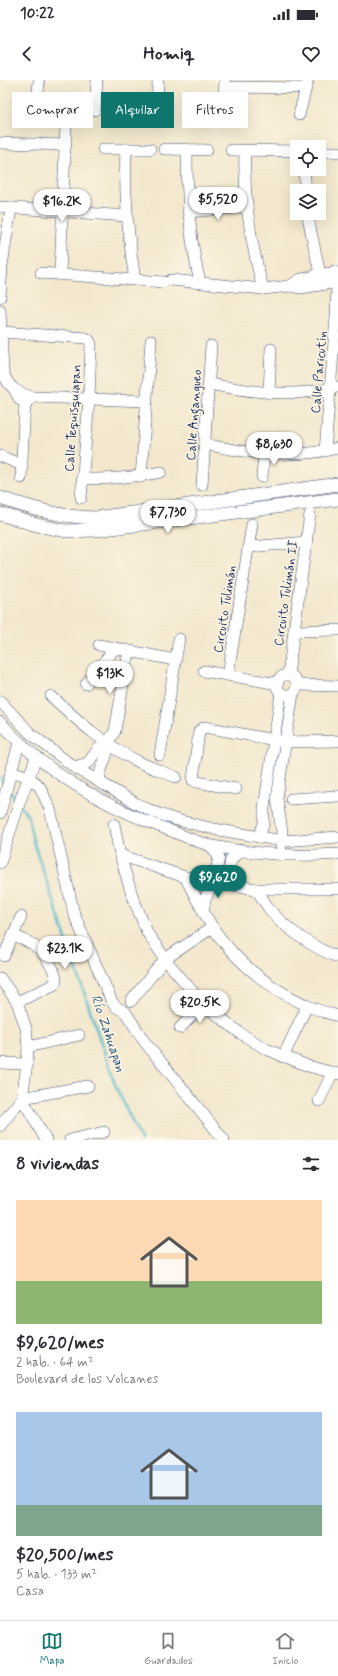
<!DOCTYPE html>
<html lang="es">
<head>
<meta charset="utf-8">
<style>
  body { margin:0; font-family:Mynerve,sans-serif; background:#f2f2f3; color:#2b2b33; height:100vh; display:flex; flex-direction:column; font-size:15px; white-space:nowrap }
  * { box-sizing:border-box; margin:0 }
  p { font-size:13px; color:#7c7c81 }
  .icon { flex:none; width:22px; height:22px; fill:none; stroke:currentColor; stroke-width:2; stroke-linecap:round; stroke-linejoin:round }
  .map { position:relative; height:1060px; overflow:hidden }
  .side { display:flex; flex-direction:column; background:#fff; flex:1 }
  .side>* { flex:none }
  .banner { position:absolute; left:12px; top:12px; width:314px; height:36px; display:flex; gap:8px }
  .buttons { position:absolute; left:290px; top:60px; display:grid; gap:8px }
  .buttons a { display:grid; place-items:center; width:36px; height:36px; border-radius:0px; background:#fff; box-shadow:0 4px 16px #0002; font-size:20px }
  .price { position:absolute; translate:-50% -34px; padding:0 9px; border-radius:14px; background:#fff; color:#222; font-size:13px; line-height:26px; filter:drop-shadow(0 1px 2px #0008) }
  .price::after { content:''; position:absolute; left:50%; top:24px; width:12px; height:9px; margin-left:-6px; background:inherit; clip-path:polygon(0 0,100% 0,50% 100%) }
  .price.on { background:#0f766e; color:#fff }
  ul { padding:0; list-style:none }
  li { display:grid; align-content:center; gap:8px; height:212px; padding:0 16px }
  li span { display:grid; place-items:center; height:124px; border-radius:0px; color:#555 }
  li>.icon { margin-inline-start:auto }
  span .icon { width:72px; height:72px; fill:#fffc; stroke-width:1 }
  li b { font-size:17px }
  h2 { display:flex; justify-content:space-between; align-items:center; height:48px; padding:0 16px; font-size:17px }
  .pill { padding:0 14px; border-radius:0px; background:#fff; box-shadow:0 4px 16px #0002; font-size:14px; line-height:36px }
  .pill.on { background:#0f766e; color:#fff }
  .status { display:flex; justify-content:space-between; align-items:center; height:28px; padding:0 20px; background:#fff; direction:ltr }
  .status svg { height:11px; fill:currentColor }
  header { display:flex; justify-content:space-between; align-items:center; height:52px; padding:0 16px; background:#fff; font-size:18px; font-weight:700 }
  .tabs { display:flex; justify-content:space-around; align-items:center; height:56px; border-top:1px solid #e1e1e2; background:#fff; font-size:11px; color:#7c7c81 }
  .tabs a { display:grid; justify-items:center; gap:2px }
  .tabs .on { color:#0f766e }
  .map>svg:first-child { display:block }
  .lines { fill:none; stroke-linecap:round; stroke-linejoin:round }
  .stream { stroke:#52bdce; stroke-width:2.5 }
  .minor-casing { stroke:#3b4b6f; stroke-width:12 }
  .major-casing { stroke:#3b4b6f; stroke-width:14 }
  .minor { stroke:#fff; stroke-width:11 }
  .major { stroke:#fff; stroke-width:13 }
  .labels { text-anchor:middle; stroke-width:3; stroke-linejoin:round; paint-order:stroke }
  .street-label { font-size:13px; fill:#1b2f5e; stroke:#fcf5e5 }
  .water-label { font-size:14px; font-style:italic; fill:#2c5a80; stroke:#fcf5e5 }
</style>
</head>
<body>
<div class="status"><b>10:22</b><svg viewBox="0 0 49 12"><path d="M0 12V9h3v3zM5 12V6h3v6zM10 12V3h3v9zM15 12V0h3v12zM26 1h20v11H26zM47 4h2v5h-2z"/></svg></div>
<header><svg class="icon" aria-label="back" viewBox="0 0 24 24"><path d="M15 5l-7 7 7 7"/></svg>Homiq<svg class="icon" aria-label="heart" viewBox="0 0 24 24"><path d="M12 20l-8-8c-3-5 5-10 8-4 3-6 11-1 8 4z"/></svg></header>
<div class="map">
<svg width="338" height="1060" viewBox="0 0 338 1060">
  <rect width="100%" height="100%" fill="#fcf5e5"/>
  <filter id="ink" filterUnits="userSpaceOnUse"><feTurbulence type="fractalNoise" baseFrequency=".025" numOctaves="2"/><feDisplacementMap in="SourceGraphic" scale="8" xChannelSelector="R" yChannelSelector="G"/><feConvolveMatrix kernelMatrix="1 2 1 2 8 2 1 2 1" color-interpolation-filters="sRGB"/></filter>
  <filter id="wash" filterUnits="userSpaceOnUse"><feTurbulence type="fractalNoise" baseFrequency=".012" numOctaves="4" result="noise"/><feDisplacementMap in="SourceGraphic" scale="16" xChannelSelector="R" yChannelSelector="G"/><feGaussianBlur stdDeviation="0.9" result="paint"/><feColorMatrix in="noise" values="0 0 0 0 0 0 0 0 0 0 0 0 0 0 0 0 0 1.4 0 .05"/><feComposite in="paint" operator="in"/></filter>
  <g filter="url(#wash)">
    <rect width="100%" height="100%" fill="#f3e8cd"/>
    <g class="lines">
      <g class="stream">
        <path d="M0 698 4 704"/>
        <path d="M10 711 16 720"/>
        <path d="M21 727 28 736 33 761 116 1007 141 1060"/>
      </g>
    </g>
  </g>
  <g filter="url(#ink)">
    <g class="lines">
      <g class="minor-casing">
        <g id="minor">
          <path d="M225 7 305 8"/>
          <path d="M37 29 39 0"/>
          <path d="M95 30 97 0"/>
          <path d="M157 32 158 0"/>
          <path d="M223 33 225 0"/>
          <path d="M299 35 308 0"/>
          <path d="M0 63 66 65"/>
          <path d="M103 69H150"/>
          <path d="M126 69C124 113 128 156 135 200"/>
          <path d="M164 69 207 70"/>
          <path d="M187 70C187 115 189 158 200 202"/>
          <path d="M231 70 297 71"/>
          <path d="M245 71C243 117 251 164 263 209"/>
          <path d="M319 72H338"/>
          <path d="M304 89 306 111"/>
          <path d="M0 127 127 136"/>
          <path d="M188 132 247 127"/>
          <path d="M307 133 320 194"/>
          <path d="M41 193 164 202"/>
          <path d="M60 194 66 43"/>
          <path d="M171 200 263 209 290 206 301 208 338 202"/>
          <path d="M290 206 301 199 328 193"/>
          <path d="M0 217 2 186 11 128"/>
          <path d="M0 230 3 292C8 307 17 313 32 317L28 322H25L20 320 15 311"/>
          <path d="M2 252 86 258 89 260 91 264 89 319 81 418"/>
          <path d="M209 304C251 312 294 318 337 307"/>
          <path d="M269 313 271 269"/>
          <path d="M32 317 147 321"/>
          <path d="M205 364C249 374 293 379 338 368"/>
          <path d="M325 371 336 237 337 203 334 191"/>
          <path d="M0 376 22 385"/>
          <path d="M141 397 151 261"/>
          <path d="M262 397 264 374"/>
          <path d="M21 398 25 322"/>
          <path d="M82 399C110 399 134 398 161 392"/>
          <path d="M202 405 211 266"/>
          <path d="M248 467 307 462"/>
          <path d="M294 551 338 550"/>
          <path d="M99 565 175 580"/>
          <path d="M204 591 278 604"/>
          <path d="M228 595 252 444"/>
          <path d="M288 595 310 434"/>
          <circle cx="287" cy="605" r="10"/>
          <path d="M86 604 115 568"/>
          <path d="M297 605 338 606"/>
          <path d="M51 616C78 641 106 666 139 682 151 688 164 692 176 697"/>
          <path d="M0 621 30 653 74 687 137 724 156 733 177 740 214 749 283 761 338 757"/>
          <path d="M0 642C45 693 106 727 169 750 183 756 197 762 212 766 253 774 296 777 338 774"/>
          <path d="M160 675 179 559"/>
          <path d="M74 687 88 683 98 669 106 665 115 651 129 571"/>
          <path d="M11 691 29 697 40 707 50 729 74 834 112 922 115 926 126 933 144 961 224 1060"/>
          <path d="M100 703C97 688 111 676 106 665"/>
          <path d="M236 709 197 702 193 700 199 651 205 647 285 662 338 661"/>
          <path d="M291 719 338 716"/>
          <path d="M0 733 19 663"/>
          <path d="M114 744 120 775 132 815 147 852 165 879 203 924 240 953 266 969 308 986 338 994"/>
          <path d="M259 757 264 743V728L281 613"/>
          <path d="M281 767 282 752 277 718 293 613"/>
          <path d="M120 775 185 797C194 814 203 832 213 848 236 882 269 908 306 925 316 930 328 933 338 936"/>
          <path d="M0 783 22 715 36 678"/>
          <path d="M185 797 256 809H338"/>
          <path d="M227 803 231 779 242 770"/>
          <path d="M256 809C261 816 265 823 270 830 285 848 316 870 338 877"/>
          <path d="M203 830 206 817 214 802 219 777 211 766"/>
          <path d="M13 856C18 858 23 859 28 862 40 868 56 887 56 902L53 905 17 922"/>
          <path d="M4 876 21 837"/>
          <path d="M0 898 17 922 26 948 28 967 27 984 22 1018 0 1046"/>
          <path d="M131 921 165 879 213 847"/>
          <path d="M180 948 203 924"/>
          <path d="M28 967 79 955"/>
          <path d="M283 977 307 926"/>
          <path d="M0 983 27 984"/>
          <path d="M319 1021 332 994"/>
          <path d="M46 1060 22 1018 88 1006"/>
          <path d="M70 1060 104 1052"/>
        </g>
      </g>
      <g class="major-casing">
        <g id="major">
          <path d="M0 418C34 429 60 437 96 438L338 404"/>
          <path d="M0 434 37 445 66 451 96 450 338 419"/>
        </g>
      </g>
      <use href="#minor" class="minor"/>
      <use href="#major" class="major"/>
    </g>
  </g>
  <g class="labels">
    <g class="street-label">
      <text transform="translate(318 292) rotate(-85)" y="5">Calle Paricutín</text>
      <text transform="translate(193 335) rotate(-86)" y="5">Calle Angangueo</text>
      <text transform="translate(72 338) rotate(-86)" y="5">Calle Tequisquiapan</text>
      <text transform="translate(285 513) rotate(-82)" y="5">Circuito Tulimán II</text>
      <text transform="translate(224 529) rotate(-81)" y="5">Circuito Tulimán</text>
    </g>
    <g class="water-label">
      <text transform="translate(109 953) rotate(71)" y="5">Río Zahuapan</text>
    </g>
  </g>
</svg>
<div class="buttons">
<a><svg class="icon" aria-label="locate" viewBox="0 0 24 24"><circle cx="12" cy="12" r="6"/><path d="M12 2v4M12 18v4M2 12h4M18 12h4"/></svg></a>
<a><svg class="icon" aria-label="layers" viewBox="0 0 24 24"><path d="M12 4l9 5-9 5-9-5zM3 14l9 5 9-5"/></svg></a>
</div>
<b class="price" style="left:218px;top:141px">$5,520</b>
<b class="price" style="left:62px;top:143px">$16.2K</b>
<b class="price" style="left:274px;top:386px">$8,630</b>
<b class="price" style="left:168px;top:454px">$7,730</b>
<b class="price" style="left:110px;top:615px">$13K</b>
<b class="price on" style="left:218px;top:819px">$9,620</b>
<b class="price" style="left:65px;top:890px">$23.1K</b>
<b class="price" style="left:200px;top:944px">$20.5K</b>
<div class="banner">
<a class="pill">Comprar</a>
<a class="pill on">Alquilar</a>
<a class="pill">Filtros</a>
</div>
</div>
<section class="side">
<h2>8 viviendas<svg class="icon" aria-label="filters" viewBox="0 0 24 24"><path d="M4 7h16M4 17h16"/><circle cx="9" cy="7" r="2"/><circle cx="15" cy="17" r="2"/></svg></h2>
<ul>
<li><span style="background:linear-gradient(#ffd9b3 65%,#8fb573 0)"><svg class="icon" aria-label="home" viewBox="0 0 24 24"><path d="M3 11l9-7 9 7M6 9v11h12V9"/></svg></span><div><b>$9,620/mes</b><p>2 hab. · 64 m²</p><p>Boulevard de los Volcanes</p></div></li>
<li><span style="background:linear-gradient(#a9c7e8 75%,#7fa58c 0)"><svg class="icon" aria-label="home" viewBox="0 0 24 24"><path d="M3 11l9-7 9 7M6 9v11h12V9"/></svg></span><div><b>$20,500/mes</b><p>5 hab. · 133 m²</p><p>Casa</p></div></li>
</ul>
</section>
<nav class="tabs">
<a class="on"><svg class="icon" aria-label="map" viewBox="0 0 24 24"><path d="M3 6l6-2 6 2 6-2v14l-6 2-6-2-6 2zM9 4v14M15 6v14"/></svg>Mapa</a>
<a><svg class="icon" aria-label="saved" viewBox="0 0 24 24"><path d="M7 4h10v16l-5-4-5 4z"/></svg>Guardados</a>
<a><svg class="icon" aria-label="home" viewBox="0 0 24 24"><path d="M3 11l9-7 9 7M6 9v11h12V9"/></svg>Inicio</a>
</nav>
</body>
</html>
